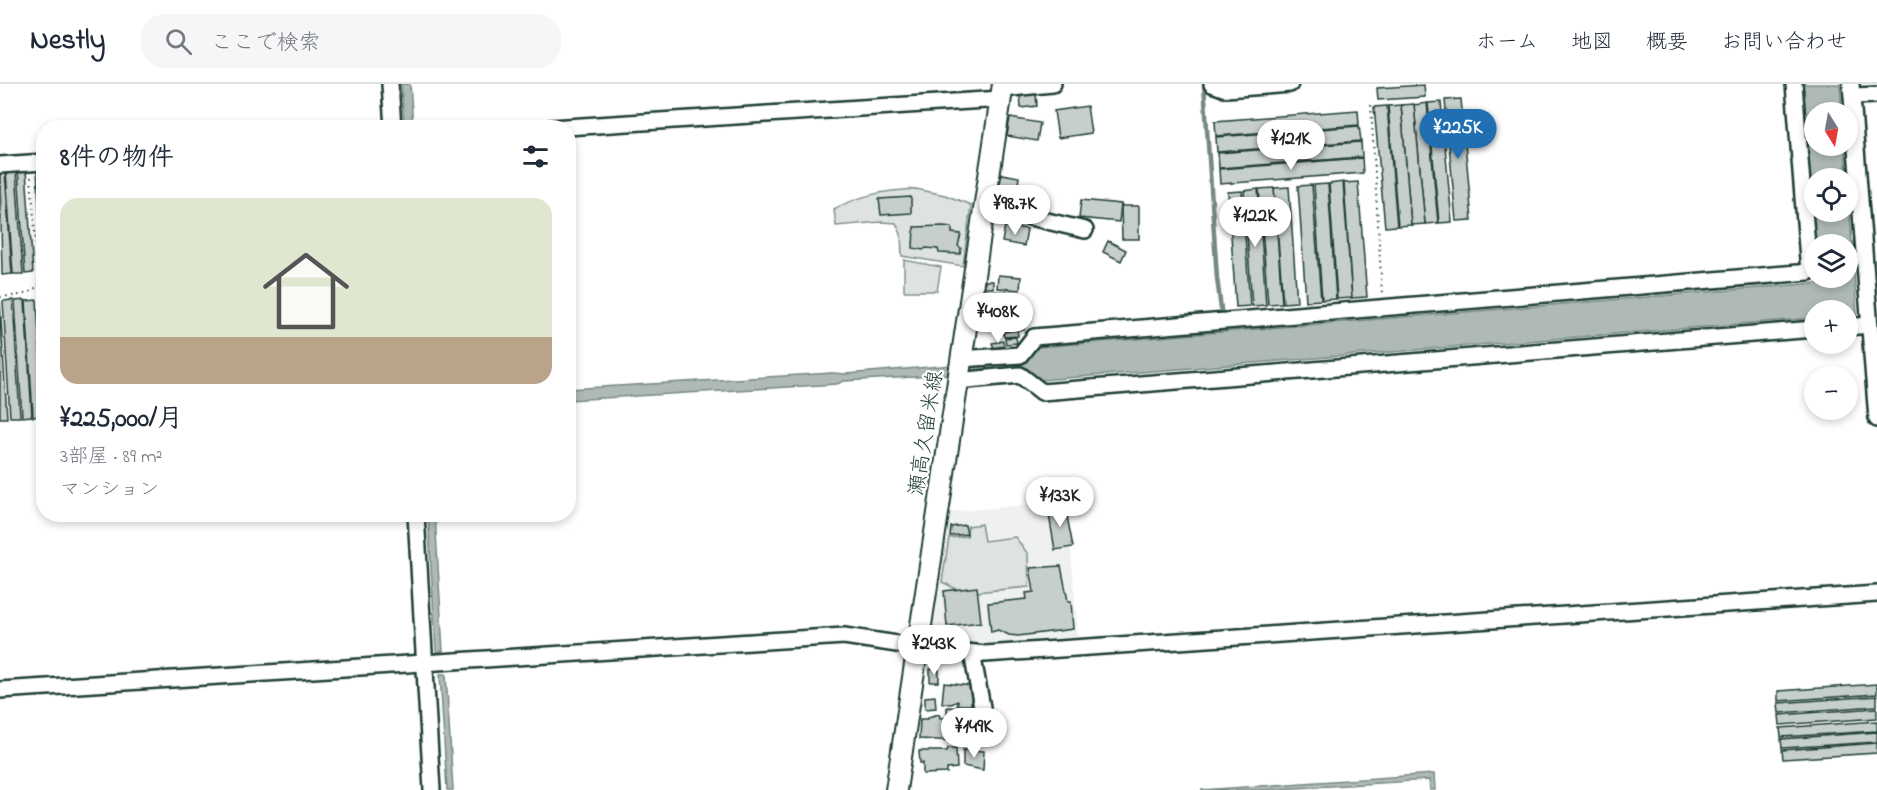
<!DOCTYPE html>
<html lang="ja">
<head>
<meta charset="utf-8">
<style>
  body { margin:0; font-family:"Indie Flower","Klee One",sans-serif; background:#f6f6f7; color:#1f2937; height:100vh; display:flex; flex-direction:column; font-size:22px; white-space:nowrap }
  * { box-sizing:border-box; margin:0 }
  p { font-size:20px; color:#747a83 }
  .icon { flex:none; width:33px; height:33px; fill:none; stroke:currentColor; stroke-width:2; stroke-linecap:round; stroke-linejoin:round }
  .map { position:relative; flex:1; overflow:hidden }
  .side { position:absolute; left:36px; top:36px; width:540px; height:402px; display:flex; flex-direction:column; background:#fff; border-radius:24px; box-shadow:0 3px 9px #0003 }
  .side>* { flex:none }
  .needle { width:39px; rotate:169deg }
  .tools { position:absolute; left:1804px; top:18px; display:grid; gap:12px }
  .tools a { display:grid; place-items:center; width:54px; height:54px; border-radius:50%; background:#fff; box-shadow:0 3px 9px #0003; font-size:30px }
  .price { position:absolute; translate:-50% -51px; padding:0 14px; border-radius:21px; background:#fff; color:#222; font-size:20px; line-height:39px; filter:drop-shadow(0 2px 3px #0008) }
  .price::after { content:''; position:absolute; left:50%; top:36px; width:18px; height:14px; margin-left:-9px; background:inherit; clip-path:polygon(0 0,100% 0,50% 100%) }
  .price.selected { background:#1f6fb2; color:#fff }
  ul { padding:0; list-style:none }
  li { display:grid; align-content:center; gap:12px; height:318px; padding:0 24px }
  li+li { border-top:2px solid #e0e1e3 }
  li span { display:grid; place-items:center; height:186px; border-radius:18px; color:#555 }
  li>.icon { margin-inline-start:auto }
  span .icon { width:108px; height:108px; fill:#fffc; stroke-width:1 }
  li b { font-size:26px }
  h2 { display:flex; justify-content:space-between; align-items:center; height:72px; padding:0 24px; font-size:26px }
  header { display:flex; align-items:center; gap:36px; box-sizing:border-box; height:84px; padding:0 30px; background:#fff; border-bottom:2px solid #e0e1e3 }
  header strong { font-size:28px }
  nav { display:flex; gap:33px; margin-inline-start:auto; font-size:21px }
  .search { width:420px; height:54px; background:#f6f6f7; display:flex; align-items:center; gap:15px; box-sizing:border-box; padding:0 21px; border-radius:24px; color:#747a83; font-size:22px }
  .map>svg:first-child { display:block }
  .built { fill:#eef1f0 }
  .green { fill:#dee3e2; stroke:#7e908b; stroke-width:1.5 }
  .water { fill:#afbab7; stroke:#758883; stroke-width:1.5 }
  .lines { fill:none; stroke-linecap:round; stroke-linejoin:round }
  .stream { stroke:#758883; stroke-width:4.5 }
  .building { fill:#c7cfcc; stroke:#1f3d34; stroke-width:1.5 }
  .minor-casing { stroke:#1f3d34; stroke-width:20 }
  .major-casing { stroke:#1f3d34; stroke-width:24 }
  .path { stroke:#1f3d34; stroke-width:2; stroke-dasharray:1.5 4.5; stroke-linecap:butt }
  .minor { stroke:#fff; stroke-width:15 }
  .major { stroke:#fff; stroke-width:20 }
  .labels { text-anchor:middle; stroke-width:4.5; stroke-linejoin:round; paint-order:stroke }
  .street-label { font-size:21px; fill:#1f3d34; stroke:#fff }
</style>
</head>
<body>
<header>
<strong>Nestly</strong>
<div class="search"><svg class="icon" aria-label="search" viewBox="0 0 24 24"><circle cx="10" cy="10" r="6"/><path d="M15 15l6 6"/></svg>ここで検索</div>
<nav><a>ホーム</a><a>地図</a><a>概要</a><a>お問い合わせ</a></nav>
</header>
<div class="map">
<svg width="1877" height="706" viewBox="0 0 1877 706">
  <rect width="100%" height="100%" fill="#fff"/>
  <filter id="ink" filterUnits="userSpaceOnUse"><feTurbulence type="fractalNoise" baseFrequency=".0167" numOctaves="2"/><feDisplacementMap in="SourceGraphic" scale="12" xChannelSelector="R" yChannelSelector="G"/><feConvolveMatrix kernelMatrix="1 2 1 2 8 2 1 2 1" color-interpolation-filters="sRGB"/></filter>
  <g filter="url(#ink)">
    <path class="built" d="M1067 417 1078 554 996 561 935 555 931 550 950 428Z"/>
    <g class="green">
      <path d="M916 105 945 111 971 121 963 182 902 172 901 150 896 139 881 138 836 142 834 125C863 110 884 107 916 105Z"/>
      <path d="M904 176 941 183 937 207H904Z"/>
      <path d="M981 440 984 457 1015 453 1028 470 1029 503 965 509 942 498 949 454 967 452 968 442Z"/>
    </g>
    <g class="water">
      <path d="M401 0H410L413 43H404Z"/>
      <path d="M1803 0H1840L1842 28H1815V62H1845L1847 94H1815V128H1848V104L1857 231 1848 232V226H1815V234L1041 296 1027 285C966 291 905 293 844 297L837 300 569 316V305L832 289 846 290 1026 275 1038 263 1818 199V194H1848V160H1815Z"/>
      <path d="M428 431H435L443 567 436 568Z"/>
      <path d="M440 590H446L453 706H447Z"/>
      <path d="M1434 690 1435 706H1430L1429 696 1261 706H1201Z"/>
    </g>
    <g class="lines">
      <path class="stream" d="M1204 0 1217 194 1222 233"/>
    </g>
    <g class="building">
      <path d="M1424 1 1425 13 1378 16 1377 4Z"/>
      <path d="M1036 9 1037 22 1021 24 1020 10Z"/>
      <path d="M1461 15 1472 136 1456 137 1445 16Z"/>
      <path d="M1441 18 1452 138 1439 139 1428 19Z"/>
      <path d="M1427 19 1438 139 1425 140 1414 21Z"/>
      <path d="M1414 20 1425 140 1411 141 1401 21Z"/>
      <path d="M1401 21 1411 141 1398 142 1388 22Z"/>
      <path d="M1087 22 1091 49 1058 54 1054 27Z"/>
      <path d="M1387 22 1397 142 1385 143 1374 23Z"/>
      <path d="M1358 26 1359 41 1216 52 1215 37Z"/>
      <path d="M1010 34 1040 39 1037 57 1007 52Z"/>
      <path d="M1359 42 1361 57 1217 68 1216 53Z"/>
      <path d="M1361 58 1362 73 1219 84 1218 69Z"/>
      <path d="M1362 74 1363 89 1220 100 1219 85Z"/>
      <path d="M44 85 43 189 37 86Z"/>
      <path d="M18 86H26L33 189 25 190Z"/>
      <path d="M0 87H5L12 190 2 191Z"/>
      <path d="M6 87H16L23 190H13Z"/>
      <path d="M1002 90 1019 93 1017 106 999 103Z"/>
      <path d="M1343 98 1352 214 1337 215 1329 100Z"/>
      <path d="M1358 98 1367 213 1352 214 1344 99Z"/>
      <path d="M1328 100 1336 215 1322 216 1314 101Z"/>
      <path d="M1312 101 1321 216 1306 217 1298 102Z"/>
      <path d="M1289 103 1297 218 1283 219 1274 104Z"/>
      <path d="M1274 104 1282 219 1268 220 1259 105Z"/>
      <path d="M1258 105 1266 221 1252 222 1244 107Z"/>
      <path d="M1242 107 1250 222 1236 223 1228 108Z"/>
      <path d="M1019 108 1041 112 1038 129 1016 124Z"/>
      <path d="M911 113V129L881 131 879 115Z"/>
      <path d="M1081 116 1121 120 1119 138 1079 134Z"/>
      <path d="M1121 122H1139V155H1122Z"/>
      <path d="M943 142 952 143V149L961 150 958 162 961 164 960 170 939 169 938 165 926 164 923 166 913 164 914 143Z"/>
      <path d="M1005 142 1027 145 1024 162 1002 158Z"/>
      <path d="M1108 157 1126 166 1121 177 1103 168Z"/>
      <path d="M998 191 1021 193 1020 206 997 204Z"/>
      <rect x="985" y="197" width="8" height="7"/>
      <path d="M987 207 1021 209 1020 231 985 228Z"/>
      <path d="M13 216 20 333H10L3 217Z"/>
      <path d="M25 216 32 332 22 333 15 217Z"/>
      <path d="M37 216 44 332 33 333 26 217Z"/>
      <path d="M0 218 7 334H0Z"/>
      <path d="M1003 231 1025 232 1024 246 1002 245Z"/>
      <path d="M1017 246 1018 252 1004 253 1003 248Z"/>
      <path d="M1016 253 1017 259 1006 260 1005 254Z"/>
      <path d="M1003 257 1004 262 994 264 992 259Z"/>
      <path d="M1065 422 1073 463 1055 466 1048 425Z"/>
      <path d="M965 441 967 450 950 452 951 443Z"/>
      <path d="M1061 482 1068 517H1071L1073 545 1018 552 1009 551 998 546 991 548 988 519 1027 515 1026 509 1034 508 1030 484Z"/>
      <path d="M977 503 981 538 947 542 944 507Z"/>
      <path d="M930 585 939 586V598H930Z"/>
      <path d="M944 599 972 602 971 621H957L958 617 951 620 942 619Z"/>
      <path d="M1877 600V610L1778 617V607Z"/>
      <path d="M935 612 936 624 925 625V613Z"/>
      <path d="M1877 612V622L1779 629 1778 619Z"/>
      <path d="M947 623 960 624 959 634 952 633 951 630H947Z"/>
      <path d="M1877 624V634L1780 641 1779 631Z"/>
      <path d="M939 630 940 634 949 633 950 638H959L958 657 919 655 920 635H928V633Z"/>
      <path d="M1877 637V647L1781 653 1780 644Z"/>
      <path d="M1877 648V658L1782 664 1781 655Z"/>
      <path d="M1877 659V669L1783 675 1782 666Z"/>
      <path d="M948 664H956L957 684 947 685V689L923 690V679H920L919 667H947Z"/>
      <path d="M963 666 984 667 983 686 963 682Z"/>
    </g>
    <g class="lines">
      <g class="minor-casing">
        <g id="minor">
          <path d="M390 0 393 44"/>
          <path d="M1212 0 1226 5 1290 0"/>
          <path d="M1851 0 1877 335"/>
          <path d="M1002 5 1053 0"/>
          <path d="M1853 12 1877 11"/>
          <path d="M551 44 1001 15"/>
          <path d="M0 81 44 78"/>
          <path d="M984 122 1085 146"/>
          <path d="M1848 243 1869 241"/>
          <path d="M960 275 1020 271 1034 253 1809 188 1794 0"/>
          <path d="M957 297 1020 291 1042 308 1815 245"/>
          <path d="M416 430 432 706"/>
          <path d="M972 569 982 623"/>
          <path d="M0 606 844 552 917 563 985 570 1877 510"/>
        </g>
      </g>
      <g class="major-casing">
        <path id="major" d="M896 706 1003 0"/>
      </g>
      <g class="path">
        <path d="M1371 21 1382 210"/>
        <path d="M31 93 39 201 44 208"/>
        <path d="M0 213C15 211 29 213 39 200"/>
      </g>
      <use href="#minor" class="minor"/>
      <use href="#major" class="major"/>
    </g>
  </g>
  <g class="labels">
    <g class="street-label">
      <text transform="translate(925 349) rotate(-81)" y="7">瀬高久留米線</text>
    </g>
  </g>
</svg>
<div class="tools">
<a><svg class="needle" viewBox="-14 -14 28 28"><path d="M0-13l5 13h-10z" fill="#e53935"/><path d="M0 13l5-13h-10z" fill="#747a83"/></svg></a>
<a><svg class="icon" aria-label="locate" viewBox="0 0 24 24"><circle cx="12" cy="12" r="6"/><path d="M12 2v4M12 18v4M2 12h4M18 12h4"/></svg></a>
<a><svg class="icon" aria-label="layers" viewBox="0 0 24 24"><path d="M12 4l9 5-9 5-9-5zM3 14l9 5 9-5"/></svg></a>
<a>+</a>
<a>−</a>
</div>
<b class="price selected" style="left:1458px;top:76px">¥225K</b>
<b class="price" style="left:1291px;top:87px">¥121K</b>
<b class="price" style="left:1015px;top:152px">¥98.7K</b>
<b class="price" style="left:1255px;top:164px">¥122K</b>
<b class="price" style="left:998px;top:260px">¥408K</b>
<b class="price" style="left:1060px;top:444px">¥133K</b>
<b class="price" style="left:934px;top:592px">¥243K</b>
<b class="price" style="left:974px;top:675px">¥149K</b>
<section class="side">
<h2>8件の物件<svg class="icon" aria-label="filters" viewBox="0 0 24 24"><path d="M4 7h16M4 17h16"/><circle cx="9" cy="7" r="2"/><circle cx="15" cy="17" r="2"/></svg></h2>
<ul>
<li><span style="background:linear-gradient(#dfe7d0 75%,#b9a48a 0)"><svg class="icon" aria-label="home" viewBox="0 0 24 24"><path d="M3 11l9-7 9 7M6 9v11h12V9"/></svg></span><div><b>¥225,000/月</b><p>3部屋 · 89 m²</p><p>マンション</p></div></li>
</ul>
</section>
</div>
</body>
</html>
